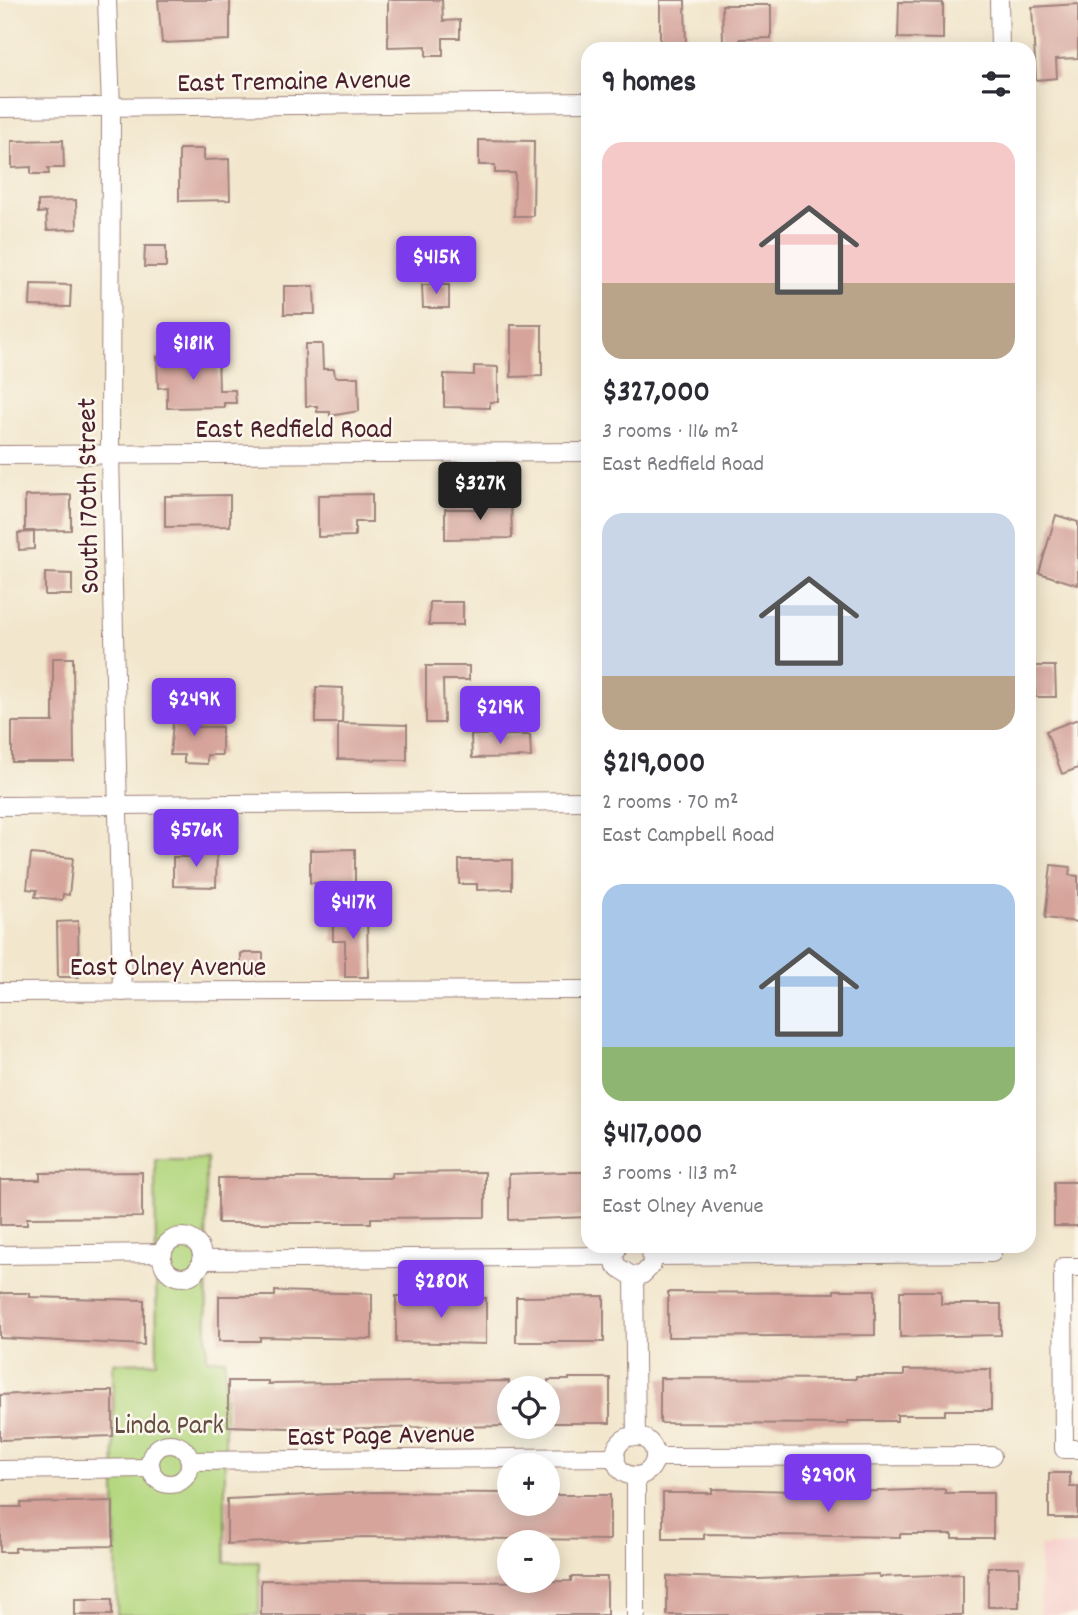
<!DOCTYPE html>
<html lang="en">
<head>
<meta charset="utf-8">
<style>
  body { margin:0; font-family:Dekko,sans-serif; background:#f2f2f3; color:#2b2b33; height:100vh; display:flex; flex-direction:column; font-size:26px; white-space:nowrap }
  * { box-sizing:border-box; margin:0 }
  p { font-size:23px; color:#7c7c81 }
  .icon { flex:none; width:38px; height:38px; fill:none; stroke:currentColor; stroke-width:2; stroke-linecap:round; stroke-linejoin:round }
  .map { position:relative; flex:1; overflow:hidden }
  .panel { position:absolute; left:581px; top:42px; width:455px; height:1211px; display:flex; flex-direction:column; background:#fff; border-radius:21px; box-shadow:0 4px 18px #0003 }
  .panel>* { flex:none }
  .controls { position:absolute; left:497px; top:1376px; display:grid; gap:14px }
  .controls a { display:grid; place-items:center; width:63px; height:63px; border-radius:50%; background:#fff; box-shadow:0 4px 18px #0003; font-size:35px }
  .price { position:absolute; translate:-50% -60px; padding:0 16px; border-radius:7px; background:#7c3aed; color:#fff; font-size:23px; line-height:46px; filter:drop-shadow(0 2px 4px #0008) }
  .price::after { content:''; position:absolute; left:50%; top:42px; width:21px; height:16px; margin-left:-10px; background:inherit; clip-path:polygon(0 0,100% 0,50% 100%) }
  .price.on { background:#222; color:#fff }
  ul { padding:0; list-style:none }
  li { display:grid; align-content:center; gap:14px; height:371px; padding:0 21px }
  li span { display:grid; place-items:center; height:217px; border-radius:21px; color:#555 }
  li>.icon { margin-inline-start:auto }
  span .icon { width:126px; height:126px; fill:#fffc; stroke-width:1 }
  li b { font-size:30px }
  h2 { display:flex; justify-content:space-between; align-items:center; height:84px; padding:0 21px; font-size:30px }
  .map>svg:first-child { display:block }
  .built { fill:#f7d0cc }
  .green { fill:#b4d77f; stroke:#7f7b55; stroke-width:2 }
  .building { fill:#d6a49b }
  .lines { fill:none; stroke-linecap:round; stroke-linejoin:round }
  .street-casing { stroke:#9e827c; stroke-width:20 }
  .street { stroke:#fff; stroke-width:18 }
  .labels { text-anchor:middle; stroke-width:5; stroke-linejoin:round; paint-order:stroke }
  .street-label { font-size:28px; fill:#4a1f2b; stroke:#fbf7ec }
  .park-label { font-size:28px; fill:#644d40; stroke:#fbf7ec }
</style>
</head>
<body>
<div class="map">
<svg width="1078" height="1615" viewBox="0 0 1078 1615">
  <rect width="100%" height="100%" fill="#fbf7ec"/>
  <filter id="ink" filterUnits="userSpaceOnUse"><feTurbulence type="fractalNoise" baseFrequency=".0143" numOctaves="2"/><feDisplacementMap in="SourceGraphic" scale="14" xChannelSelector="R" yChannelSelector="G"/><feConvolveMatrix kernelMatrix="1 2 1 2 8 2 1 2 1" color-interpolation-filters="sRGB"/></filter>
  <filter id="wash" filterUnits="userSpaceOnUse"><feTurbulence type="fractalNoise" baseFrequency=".00686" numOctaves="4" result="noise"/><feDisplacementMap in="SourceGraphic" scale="28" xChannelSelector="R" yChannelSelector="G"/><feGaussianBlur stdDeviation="1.57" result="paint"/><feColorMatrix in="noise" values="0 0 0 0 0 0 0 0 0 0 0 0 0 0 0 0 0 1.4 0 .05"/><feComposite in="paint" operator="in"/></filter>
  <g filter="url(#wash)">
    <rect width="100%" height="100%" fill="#f2e6cc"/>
    <rect class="built" x="1040" y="1546" width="38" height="69"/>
    <path class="green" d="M155 1158H206L207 1359H225V1562H259V1615H117L113 1363 157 1362Z"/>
    <g id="blocks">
      <g class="building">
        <path d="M158 0H230V40L162 43Z"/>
        <path d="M388 0H442L443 21 460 20V38H443V56H426V46L388 47Z"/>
        <path d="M660 0H685L686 46H660Z"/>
        <path d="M899 2 943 3V39L898 38Z"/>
        <path d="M1078 4V58L1056 59 1057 78 1036 80 1032 7Z"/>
        <path d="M722 5H771V38L740 39V43H723Z"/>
        <path d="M63 140 64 168H48L49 174H31V167L12 168V141Z"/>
        <path d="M479 140 534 141 533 216H514L515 173H495V165H479Z"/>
        <path d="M179 149H204V160L229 159 230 200 179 201Z"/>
        <path d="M76 200 77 229 47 230 46 212 38 213V201Z"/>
        <path d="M145 246H166V267H144Z"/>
        <path d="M31 284 71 285 70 307 30 306Z"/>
        <path d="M422 285H449V308H423Z"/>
        <path d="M284 286H314L315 314H284Z"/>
        <path d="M511 325H542V376L511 377Z"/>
        <path d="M305 344H322L323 369H334L335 377H358L359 411 330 416V412H317V406H306Z"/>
        <path d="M218 356 219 390H235L236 403H224V407L167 408V387L158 388 157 357Z"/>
        <path d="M474 366 498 367V402H490V408L444 407V374L474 375Z"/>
        <path d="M372 494V522H355V536L318 537V495Z"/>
        <path d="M71 495V530L25 531V496Z"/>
        <path d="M230 495V526L165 527V496Z"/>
        <path d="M511 500 512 538 445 539V509H481V501Z"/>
        <path d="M1056 515 1078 522V585L1039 573Z"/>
        <path d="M34 532V549L19 550 18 533Z"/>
        <path d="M45 573 72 574V595H45Z"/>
        <path d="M430 602H463V625H429Z"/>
        <path d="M53 658H73L74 762H12V722H53Z"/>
        <path d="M426 666H469V680H443L444 723H426Z"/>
        <path d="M1034 666H1055L1056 697H1035Z"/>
        <path d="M316 687 343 688 342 723H316Z"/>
        <path d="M175 701H188V727H222V755H207V764L184 763V755H170Z"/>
        <path d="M1078 719V768L1062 774 1046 731Z"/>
        <path d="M338 723 407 725V760L338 759Z"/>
        <path d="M486 730H499V735H530L531 757 472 758 471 735H486Z"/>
        <path d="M197 847 217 848 216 887 173 886V857H197Z"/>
        <path d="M355 849V883H310V850Z"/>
        <path d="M31 854 73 858 69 895 63 894 62 900 35 897 37 890 27 889Z"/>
        <path d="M459 860H512V889L477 890V884H459Z"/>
        <path d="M1051 865 1070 867 1069 875 1078 876V922L1045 918Z"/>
        <path d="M333 911H367L368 977H345V941H333Z"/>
        <path d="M78 921 79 977H58L57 922Z"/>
        <rect x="241" y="953" width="22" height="22"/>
        <path d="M142 1172V1217L27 1218V1225H0V1180H40V1173Z"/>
        <path d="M485 1172V1217L371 1218V1223H218V1178H392V1173Z"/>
        <path d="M564 1172H588V1217L509 1220V1174Z"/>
        <rect x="1054" y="1182" width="24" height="44"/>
        <path d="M834 1290H875V1335L668 1337V1292L834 1293Z"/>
        <path d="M275 1291 372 1294V1339L260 1337V1341H219V1296H275Z"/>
        <path d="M900 1291H941V1304H1001V1335L900 1337Z"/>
        <path d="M0 1293H30V1297L144 1300V1345L0 1338Z"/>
        <path d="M396 1296 486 1298V1344L396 1342Z"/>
        <path d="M604 1296V1342H516V1297Z"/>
        <path d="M991 1369V1410H945V1415H897V1421H848V1424L660 1423V1378L856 1379V1376H904V1370Z"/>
        <path d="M569 1378H610V1423H548V1380H569Z"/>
        <path d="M228 1381H268V1384L509 1381V1426L316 1429 228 1426Z"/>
        <path d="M72 1391H113V1436L0 1440V1395Z"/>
        <path d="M1049 1473H1070V1487H1078V1518H1049Z"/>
        <path d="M712 1489 848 1492 945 1489V1493H993V1538H952V1534H900V1537L704 1534V1539H663V1493H712Z"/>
        <path d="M374 1492 509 1493V1503H548V1495H610V1540L364 1537 227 1544V1499Z"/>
        <path d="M113 1501V1546L15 1548V1552H0V1507H21V1503Z"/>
        <rect x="988" y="1567" width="31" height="40"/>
        <path d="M879 1574V1577L963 1574V1615H667V1576L758 1579Z"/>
        <path d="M571 1577H607V1615H261V1580L478 1582 571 1581Z"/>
        <rect x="75" y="1599" width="37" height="16"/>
      </g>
    </g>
  </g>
  <g filter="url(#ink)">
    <use href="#blocks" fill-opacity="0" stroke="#9e827c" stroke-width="2"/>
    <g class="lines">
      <g class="street-casing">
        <g id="street">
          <path d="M107 0 111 108 110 454 122 992"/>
          <path d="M999 0 1000 49"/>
          <path d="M0 108 588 102"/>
          <path d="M0 455 588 452"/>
          <path d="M0 806 588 801"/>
          <path d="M0 992 588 990"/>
          <circle cx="182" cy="1257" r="20"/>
          <path d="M618 1246 614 1256 616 1266 632 1276 642 1275 652 1265 651 1246"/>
          <path d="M0 1255 163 1253"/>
          <path d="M654 1256 992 1253"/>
          <path d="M201 1260 614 1256"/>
          <path d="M1078 1267H1063L1064 1449H1078"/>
          <path d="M634 1276 636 1437"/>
          <circle cx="635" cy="1456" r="20"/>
          <circle cx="170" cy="1464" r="20"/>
          <path d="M655 1457 992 1456"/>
          <path d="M190 1461 616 1457"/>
          <path d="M0 1470 151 1468"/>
          <path d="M636 1476V1615"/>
        </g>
      </g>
      <use href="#street" class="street"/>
    </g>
  </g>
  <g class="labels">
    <g class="street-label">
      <text transform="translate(294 79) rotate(-1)" y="10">East Tremaine Avenue</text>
      <text x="294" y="437">East Redfield Road</text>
      <text transform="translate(86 496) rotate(-91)" y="10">South 170th Street</text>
      <text x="168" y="975">East Olney Avenue</text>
      <text transform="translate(381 1433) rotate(-1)" y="10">East Page Avenue</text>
    </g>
    <g class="park-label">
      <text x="169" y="1433">Linda Park</text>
    </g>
  </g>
</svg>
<div class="controls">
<a><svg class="icon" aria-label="locate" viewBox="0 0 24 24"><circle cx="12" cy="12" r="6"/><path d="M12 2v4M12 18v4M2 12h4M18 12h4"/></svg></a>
<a>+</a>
<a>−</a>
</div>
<b class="price" style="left:436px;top:296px">$415K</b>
<b class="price" style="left:193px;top:382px">$181K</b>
<b class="price on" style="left:480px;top:522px">$327K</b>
<b class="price" style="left:194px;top:738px">$249K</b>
<b class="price" style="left:500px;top:746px">$219K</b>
<b class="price" style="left:196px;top:869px">$576K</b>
<b class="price" style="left:353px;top:941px">$417K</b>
<b class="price" style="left:441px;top:1320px">$280K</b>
<b class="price" style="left:828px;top:1514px">$290K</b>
<section class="panel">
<h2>9 homes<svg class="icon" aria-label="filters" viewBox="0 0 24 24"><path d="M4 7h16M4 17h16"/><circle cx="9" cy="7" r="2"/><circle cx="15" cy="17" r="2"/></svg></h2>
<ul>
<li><span style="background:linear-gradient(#f6c9c9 65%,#b9a48a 0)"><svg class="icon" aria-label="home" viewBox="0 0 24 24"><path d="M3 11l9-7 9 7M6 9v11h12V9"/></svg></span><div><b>$327,000</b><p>3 rooms · 116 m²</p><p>East Redfield Road</p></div></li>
<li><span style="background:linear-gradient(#c9d6e8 75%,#b9a48a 0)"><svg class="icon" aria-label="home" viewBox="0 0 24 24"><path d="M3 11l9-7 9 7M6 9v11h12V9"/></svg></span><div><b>$219,000</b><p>2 rooms · 70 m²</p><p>East Campbell Road</p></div></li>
<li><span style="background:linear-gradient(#a9c7e8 75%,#8fb573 0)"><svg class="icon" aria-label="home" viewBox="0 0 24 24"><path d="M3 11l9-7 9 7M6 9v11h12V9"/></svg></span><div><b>$417,000</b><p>3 rooms · 113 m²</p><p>East Olney Avenue</p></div></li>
</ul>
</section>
</div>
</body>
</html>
